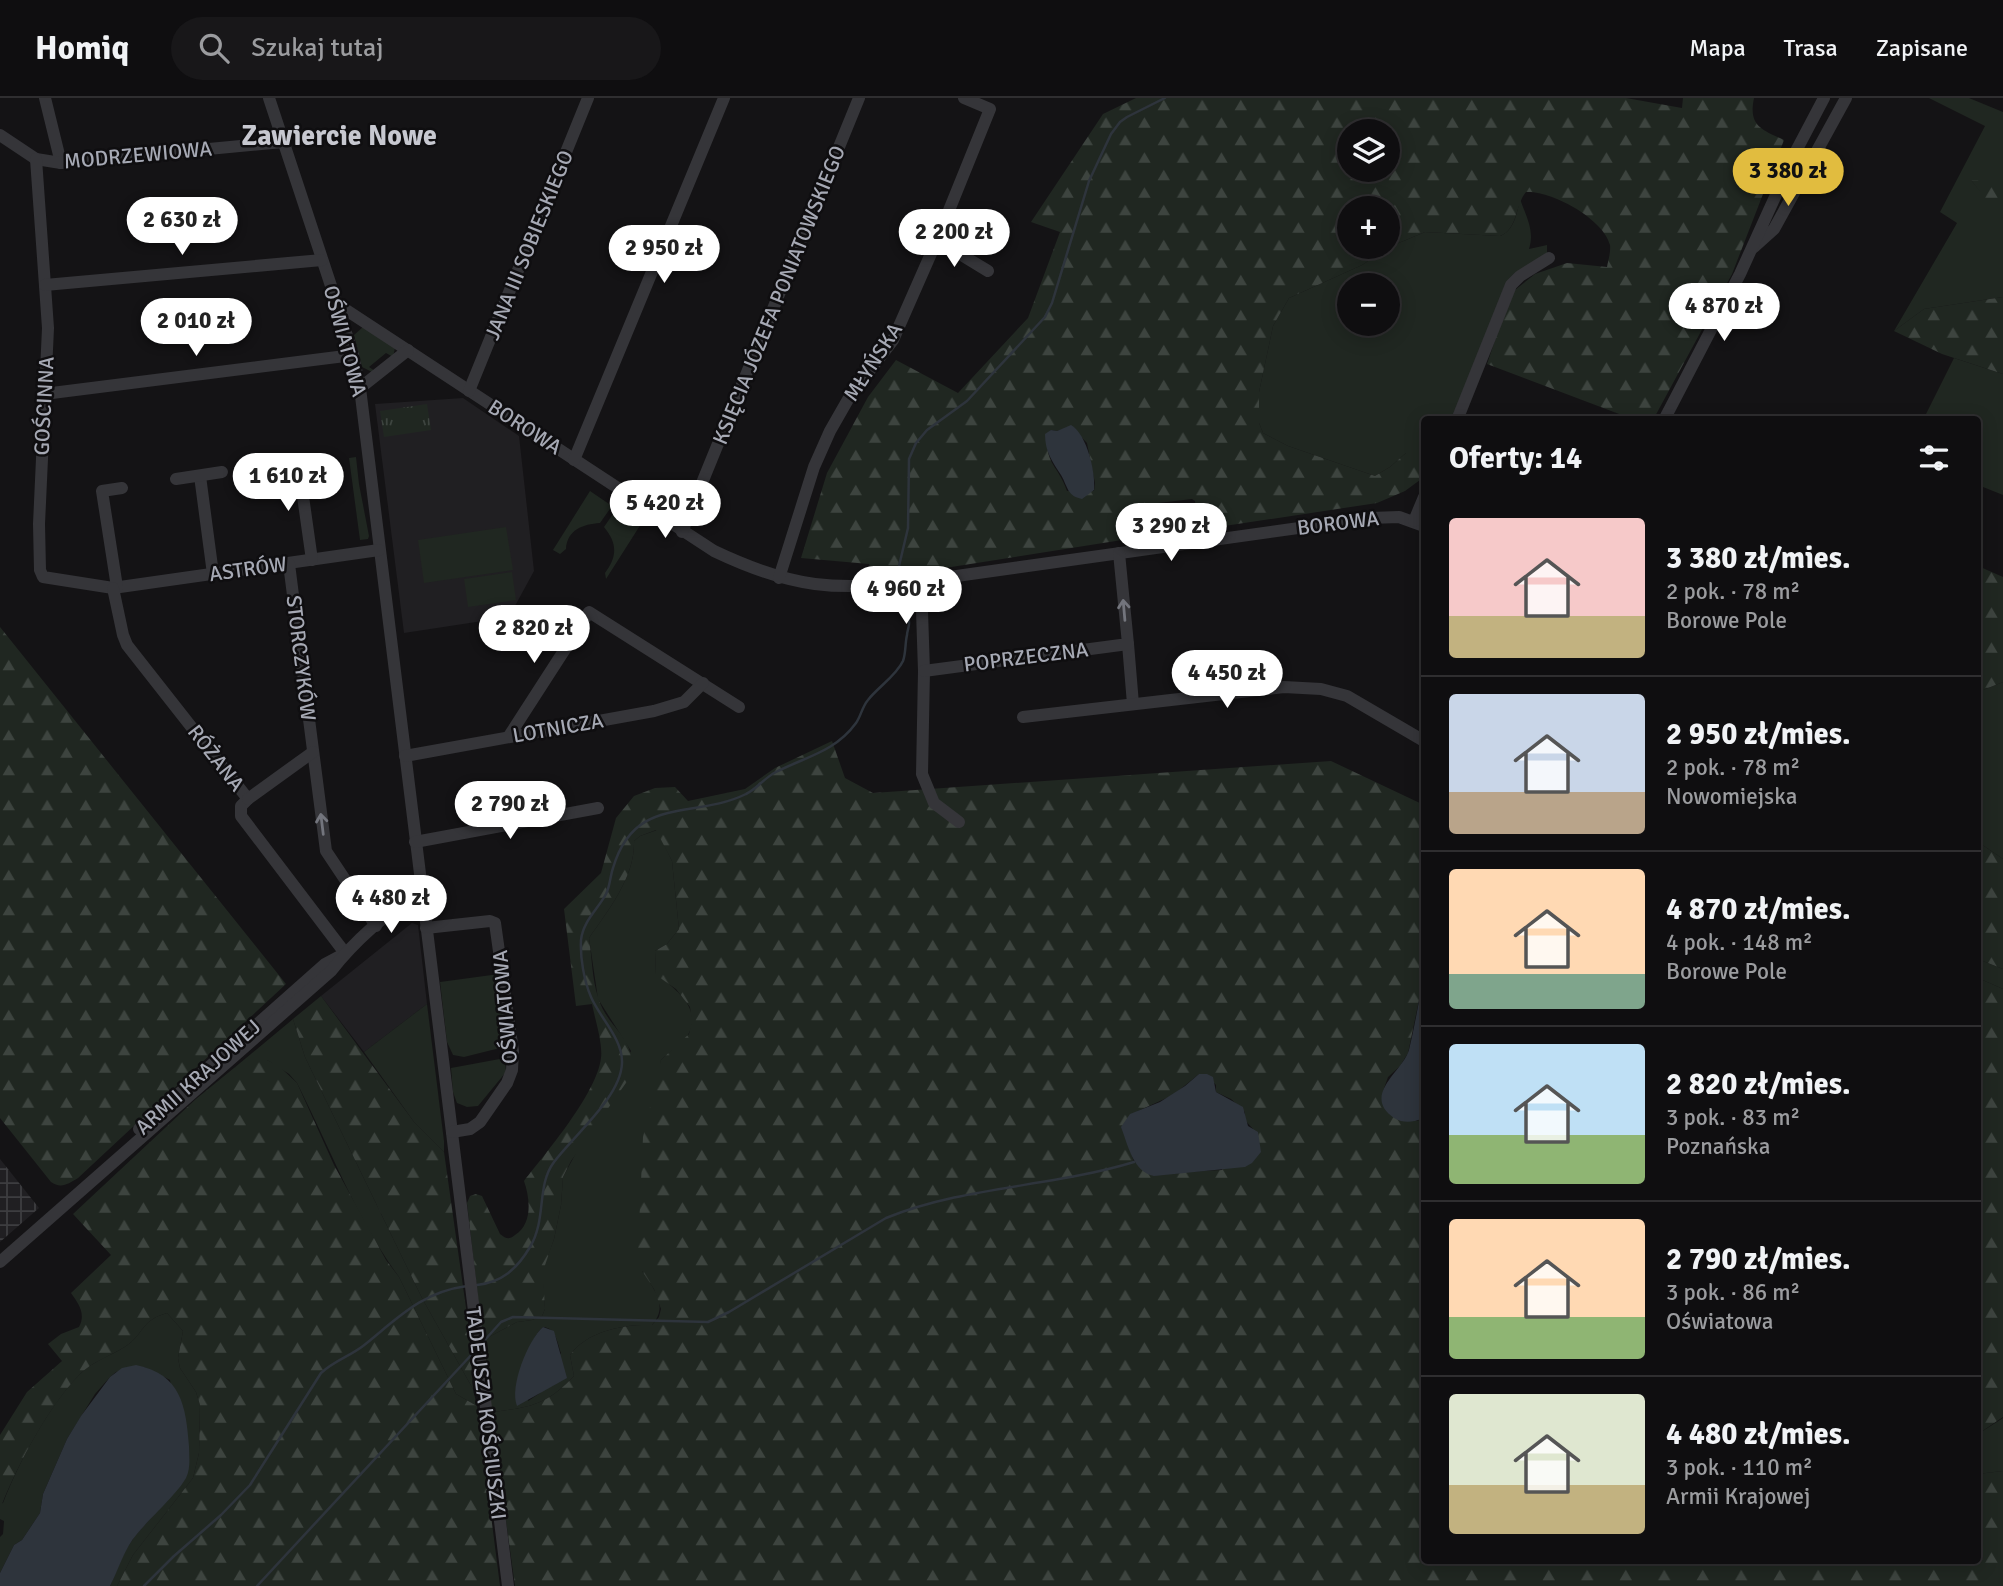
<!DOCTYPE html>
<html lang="pl">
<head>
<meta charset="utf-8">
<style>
  body { margin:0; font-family:Signika,sans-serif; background:#181719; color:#f1f3f6; height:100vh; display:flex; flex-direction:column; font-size:26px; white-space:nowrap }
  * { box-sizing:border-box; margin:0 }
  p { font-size:23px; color:#9b9c9f }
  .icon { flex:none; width:38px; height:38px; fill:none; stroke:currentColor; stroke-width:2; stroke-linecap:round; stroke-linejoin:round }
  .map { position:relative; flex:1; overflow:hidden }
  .sheet { position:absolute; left:1421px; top:318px; width:560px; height:1148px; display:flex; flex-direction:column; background:#0f0e10; border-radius:7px; box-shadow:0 4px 18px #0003,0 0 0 2px #2f2e30 }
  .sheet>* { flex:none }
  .tools { position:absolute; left:1337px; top:21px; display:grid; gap:14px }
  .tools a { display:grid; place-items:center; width:63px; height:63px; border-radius:50%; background:#0f0e10; box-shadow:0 4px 18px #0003,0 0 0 2px #2f2e30; font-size:35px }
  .price { position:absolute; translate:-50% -60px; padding:0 16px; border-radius:24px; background:#fff; color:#222; font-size:23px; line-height:46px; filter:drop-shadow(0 2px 4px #0008) }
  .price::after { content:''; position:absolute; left:50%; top:42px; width:21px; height:16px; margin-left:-10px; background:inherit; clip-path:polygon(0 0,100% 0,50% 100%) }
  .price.selected { background:#e1bc3f; color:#111 }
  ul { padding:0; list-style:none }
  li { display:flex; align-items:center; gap:21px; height:175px; padding:0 28px }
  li+li { border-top:2px solid #2f2e30 }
  li span { display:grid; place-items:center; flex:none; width:196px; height:140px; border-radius:7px; color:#555 }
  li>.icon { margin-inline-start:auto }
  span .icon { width:84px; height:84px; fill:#fffc; stroke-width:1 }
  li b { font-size:30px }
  h2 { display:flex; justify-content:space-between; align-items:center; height:84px; padding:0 28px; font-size:30px }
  header { display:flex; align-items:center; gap:42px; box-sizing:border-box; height:98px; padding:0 35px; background:#0f0e10; border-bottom:2px solid #2f2e30 }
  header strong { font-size:33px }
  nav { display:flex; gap:38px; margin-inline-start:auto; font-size:24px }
  .search { width:490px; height:63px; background:#181719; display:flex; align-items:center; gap:18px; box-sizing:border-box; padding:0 24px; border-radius:38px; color:#9b9c9f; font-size:26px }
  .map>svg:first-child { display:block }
  .built { fill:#201f22 }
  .industrial { fill:url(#industrial-grid) }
  .grass { fill:#202721; fill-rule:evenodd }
  .forest { fill:url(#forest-firs); fill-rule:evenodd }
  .park { fill:url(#park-tufts) }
  .water { fill:#2e343c }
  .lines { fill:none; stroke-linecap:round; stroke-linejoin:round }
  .stream { stroke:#2e343c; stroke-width:2.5 }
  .minor { stroke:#353539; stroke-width:12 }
  .oneway { stroke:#73757d }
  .labels { text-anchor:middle; stroke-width:5; stroke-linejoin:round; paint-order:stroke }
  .street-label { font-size:21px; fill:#a6a9b4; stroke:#0f0e10 }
  .district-label { font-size:28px; font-weight:bold; fill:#c7c8d0; stroke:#0f0e10 }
</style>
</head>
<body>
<header>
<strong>Homiq</strong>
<div class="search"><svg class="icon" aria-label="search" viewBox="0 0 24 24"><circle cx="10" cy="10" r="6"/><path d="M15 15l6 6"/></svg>Szukaj tutaj</div>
<nav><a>Mapa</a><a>Trasa</a><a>Zapisane</a></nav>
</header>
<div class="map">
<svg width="2003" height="1488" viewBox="0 0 2003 1488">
  <defs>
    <pattern id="industrial-grid" width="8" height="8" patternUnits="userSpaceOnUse" patternTransform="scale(1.75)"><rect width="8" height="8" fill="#201f22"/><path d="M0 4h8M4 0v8" fill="none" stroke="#3d3d40"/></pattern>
    <pattern id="forest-firs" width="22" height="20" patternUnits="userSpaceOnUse" patternTransform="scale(1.75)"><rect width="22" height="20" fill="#202721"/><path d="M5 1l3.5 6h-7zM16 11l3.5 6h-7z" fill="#3d443f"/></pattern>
    <pattern id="park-tufts" width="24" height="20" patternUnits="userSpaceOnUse" patternTransform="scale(1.75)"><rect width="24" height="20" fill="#202721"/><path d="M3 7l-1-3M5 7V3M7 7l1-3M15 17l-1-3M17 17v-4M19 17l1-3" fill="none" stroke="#3d443f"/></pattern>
  </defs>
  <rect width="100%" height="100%" fill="#141315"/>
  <g class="built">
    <path d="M463 300 519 338 534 473 509 519 404 535 375 306Z"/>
    <path d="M412 825 418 827 427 906 364 954 321 898Z"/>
  </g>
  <path class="industrial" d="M0 1061 39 1110 0 1144Z"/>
  <g class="grass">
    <path d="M1929 0H1969L2003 14V82H1971L2003 120V199L1924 211 1894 233 1957 125 1940 114 1985 28Z"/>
    <path d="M1520 101C1526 118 1535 133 1529 151L1547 147V158L1512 179 1452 322H1424V359L1406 355 1390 369 1375 378 1288 348 1263 335 1259 325V294L1273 228 1289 200 1362 167 1389 149 1425 134 1500 138C1514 133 1517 115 1520 101ZM1349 187H1388V226H1349Z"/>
    <path d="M363 229 395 250 393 259 386 255 369 269 375 273 372 274 362 269 354 237Z"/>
    <path d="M1954 260 2003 276V397L1978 387V322H1923Z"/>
    <path d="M356 359 359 386 369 438 368 441 360 442 349 360Z"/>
    <path d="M590 393 612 408 600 425C583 426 567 432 566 451L560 456 553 452Z"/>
    <path d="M617 410 641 426 606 481 605 475C617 459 618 446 604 429Z"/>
    <path d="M506 429 513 472 424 485 418 442Z"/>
    <path d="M512 474 516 502 468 509 464 481Z"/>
    <path d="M2003 584V761L1978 744V594Z"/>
    <path d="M657 732 672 763 679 831 667 846 655 853 656 876C673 889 702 909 689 935 685 944 669 954 661 962L642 1173C654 1191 669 1208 652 1227 624 1226 587 1233 570 1257L574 1278C547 1307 529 1310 491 1314L483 1242 517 1224 532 1222 542 1218 545 1211 542 1173 554 1141 561 1107 563 1079 631 953 598 901 589 840C609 811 635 779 634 743L640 738ZM543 1229C556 1230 557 1244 561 1255L540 1295 528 1303C528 1278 523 1247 543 1229Z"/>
    <path d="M1978 861 2003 871V891L1978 880Z"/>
    <path d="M499 876 508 948 464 959 453 957 447 944 440 884Z"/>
    <path d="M427 906 444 1043V1054L414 1024 364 954Z"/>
    <path d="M293 921 305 959 422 1200 473 1291 477 1308 456 1296 399 1179C356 1120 330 1050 297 985L289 976 267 962 234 970Z"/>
    <path d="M505 960 506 974 478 1008 467 1009 457 1005 453 994 451 970Z"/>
    <path d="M167 1215 183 1233 178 1260 180 1270 196 1294 200 1307 199 1355 193 1380 133 1457 117 1488H110L125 1453 135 1438 185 1381 170 1282 144 1269 116 1274 110 1279 95 1296 67 1341 43 1396 40 1415 22 1442 14 1447 0 1475V1439L3 1436 4 1423 0 1421V1406L3 1405C19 1364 49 1307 80 1276 94 1262 111 1258 126 1248 144 1236 141 1222 167 1215Z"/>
    <path d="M2003 1320V1373L1978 1376V1336Z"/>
  </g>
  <g class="forest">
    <path d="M1136 0H1626L1682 10 1683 0H1754C1748 28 1762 32 1784 42L1732 176 1653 322H1635L1487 266 1504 216 1515 192 1535 176 1567 165 1607 169C1608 163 1611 154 1610 147 1604 121 1551 92 1526 94 1515 107 1518 131 1500 138L1425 134 1389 149 1362 167 1289 200 1273 228 1259 294V325L1263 335 1288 348 1375 378 1390 369 1406 355 1418 353 1424 359V379L1405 393 1377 405 1198 432 1195 403 1192 401 1158 405 1160 436 875 481 869 466 801 460 827 375 868 299 896 262 958 295 1028 220 1060 134 1031 124 1103 16ZM1349 33H1388V72H1349ZM1349 110H1388V149H1349ZM1071 328 1087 345 1095 385 1094 393H1067C1058 366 1040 362 1051 332L1057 333Z"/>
    <path d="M1971 82H2003V120L2000 119Z"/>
    <path d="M2003 199V276L1942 256 1894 233 1924 211Z"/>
    <path d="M1978 468 2003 479V584L1978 594Z"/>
    <path d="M0 529 286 886 78 1080C68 1086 61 1091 51 1084L0 1020Z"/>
    <path d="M832 643 845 680 873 695 1331 663 1424 707V878L1408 955 1400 968 1388 979 1383 993V1007L1417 1023 1424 1020V1463H1978V1376L2003 1373V1488H515L491 1314C529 1310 547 1307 574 1278L570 1257C587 1233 624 1226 652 1227L659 1219 661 1211 654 1191 642 1173 638 1151 643 1039 661 962 689 936 692 923 690 909 676 891 656 877 655 853 667 846 679 831 672 763 656 732 640 738 634 743C635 779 609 811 589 840 592 859 592 881 598 899 608 934 642 940 628 982L571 1063 563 1079 561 1107 554 1141 543 1173 545 1211 542 1218 532 1222 517 1224 483 1242 467 1105 470 1098 476 1096 482 1098 500 1136C506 1141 509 1142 515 1137 533 1126 530 1100 524 1083 546 1055 597 995 601 960 603 946 595 921 592 906L576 908 564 811 601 775 616 720 634 698 655 690 675 689 688 703 745 691 775 670ZM1199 976H1206L1216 987V994L1231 1001 1245 1014V1022L1253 1031 1222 1072 1186 1074 1134 1064 1127 1043 1138 1013 1173 997Z"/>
    <path d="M1978 744 2003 761V871L1978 861Z"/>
    <path d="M1978 880 2003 891V1319L1978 1336Z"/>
    <path d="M321 898 414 1024 444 1054 469 1231 473 1291 422 1200 305 959 293 921Z"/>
    <path d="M257 960 267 962 280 969 297 985 334 1067 386 1162 399 1179 456 1296 477 1308 500 1488H117L133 1457 193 1380 199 1355 200 1307 196 1294 180 1270 178 1260 183 1233 167 1215C141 1222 144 1236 126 1248 111 1258 93 1263 80 1276 49 1308 19 1364 2 1406H0V1337L27 1294 62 1263 48 1246 61 1236 79 1229C86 1216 79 1206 71 1195L111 1157 73 1116 196 1001 234 970Z"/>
  </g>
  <path class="park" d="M427 306 431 332 384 339 380 313Z"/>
  <g class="water">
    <path d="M1071 327C1087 336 1096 375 1094 392L1082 401C1067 398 1068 389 1061 377 1052 363 1045 354 1045 336L1051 332 1057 333Z"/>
    <path d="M1424 878V1020C1414 1024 1404 1026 1394 1020 1361 997 1403 973 1409 952 1415 927 1419 902 1424 878Z"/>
    <path d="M1207 976 1213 979 1216 994 1243 1009 1248 1028 1258 1034 1261 1054 1252 1065 1245 1069 1154 1078C1133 1074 1128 1047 1121 1029L1130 1016 1160 1004 1185 988 1199 976Z"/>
    <path d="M543 1229 554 1233 567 1280 517 1308C509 1289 528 1242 543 1229Z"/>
    <path d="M136 1267C181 1276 186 1308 189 1348 189 1358 191 1370 186 1380 177 1396 150 1420 137 1436 124 1451 119 1471 110 1488H0V1475L14 1447 22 1442 40 1415 43 1396 67 1341 81 1318 110 1279 122 1270Z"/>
  </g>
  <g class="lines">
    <g class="stream">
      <path d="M899 480V468L908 430 909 361 916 345 927 332 967 303 1045 219 1052 205 1089 83 1111 36 1120 24 1127 19 1165 0"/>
      <path d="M477 1187C502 1184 517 1171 530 1149 547 1121 536 1088 554 1064 574 1037 621 999 622 965 623 941 600 920 591 899 584 883 580 859 581 842 583 823 598 811 606 796 610 788 610 779 613 770 635 696 693 722 746 696 757 691 764 680 776 674 805 659 835 654 856 625 861 618 862 609 868 602 878 589 896 578 903 563 906 555 905 545 907 537 907 534 909 529 909 526 910 517 903 501 901 490"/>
      <path d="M483 1244 501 1224 513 1219 708 1224 729 1214 886 1120C965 1088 1052 1089 1134 1064"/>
      <path d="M144 1488 174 1458 221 1417 250 1387 321 1275C334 1263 350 1258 363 1248 397 1221 421 1194 467 1188"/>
      <path d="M257 1488 474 1254"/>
    </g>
    <g class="minor">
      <path d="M45 0 61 65"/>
      <path d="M269 0 337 206 353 257 360 290 508 1488"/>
      <path d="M0 37 36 61 61 65 283 44"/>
      <path d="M36 61 48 230 39 426 40 472 43 479 113 490 379 452"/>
      <path d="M937 142 988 173"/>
      <path d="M1754 149 1774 131 1846 0"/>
      <path d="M45 187 322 162"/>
      <path d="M337 206 714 453C794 491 834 493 921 483L1370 420 1399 419 1424 428"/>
      <path d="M360 290 408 252"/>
      <path d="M469 293 588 0"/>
      <path d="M44 296 353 257"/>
      <path d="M1457 322 1511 187 1520 178 1549 160"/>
      <path d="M1664 322 1740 176 1795 55 1824 0"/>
      <path d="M574 362 724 0"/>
      <path d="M298 363 312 462"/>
      <path d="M275 366 316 361"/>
      <path d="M200 378 213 476"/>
      <path d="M176 381 222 374"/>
      <path d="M1414 423 1424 399"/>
      <path d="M682 434 859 0"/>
      <path d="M289 466 326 753 376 828"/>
      <path d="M779 480 814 369 830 333 850 298 893 242 937 142 990 11 964 0"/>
      <path d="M921 483 924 573 922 676 934 705 959 724"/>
      <path d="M117 489 102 393 122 390"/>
      <path d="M113 490 123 537 127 547 248 701 241 708V718L345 855"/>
      <path d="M1128 546 1133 606"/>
      <path d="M924 573 1128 546 1119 455"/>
      <path d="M1023 619 1284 589 1321 591 1347 598 1424 643"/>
      <path d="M509 638 589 514 739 609"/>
      <path d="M405 658 654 613 684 604 703 585"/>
      <path d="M248 701 313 654"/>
      <path d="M415 744 598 710"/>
      <path d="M426 830 490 823 495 825 513 953 512 972 507 985 480 1024 470 1031 452 1034"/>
      <path d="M139 1031 325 866 340 858"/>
      <path d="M0 1164 331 873C352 846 390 810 421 795"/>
    </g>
  </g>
  <defs><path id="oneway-shaft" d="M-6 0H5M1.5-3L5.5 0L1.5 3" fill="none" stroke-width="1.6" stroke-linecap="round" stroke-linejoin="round" transform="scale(1.75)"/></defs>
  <g class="oneway">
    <use href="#oneway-shaft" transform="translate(1124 512) rotate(-95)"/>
    <use href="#oneway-shaft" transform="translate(322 726) rotate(-97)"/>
  </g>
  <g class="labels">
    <g class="street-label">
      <text transform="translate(138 57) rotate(-5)" y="7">MODRZEWIOWA</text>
      <text transform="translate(529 147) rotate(-68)" y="7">JANA III SOBIESKIEGO</text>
      <text transform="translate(779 197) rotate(-68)" y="7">KSIĘCIA JÓZEFA PONIATOWSKIEGO</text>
      <text transform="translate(345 243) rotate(75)" y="7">OŚWIATOWA</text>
      <text transform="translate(873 264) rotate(-57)" y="7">MŁYŃSKA</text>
      <text transform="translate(44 308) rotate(-87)" y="7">GOŚCINNA</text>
      <text transform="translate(525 329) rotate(33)" y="7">BOROWA</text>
      <text transform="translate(1338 425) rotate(-7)" y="7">BOROWA</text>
      <text transform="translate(248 471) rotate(-8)" y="7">ASTRÓW</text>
      <text transform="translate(1026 559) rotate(-7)" y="7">POPRZECZNA</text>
      <text transform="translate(301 560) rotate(83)" y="7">STORCZYKÓW</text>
      <text transform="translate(558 630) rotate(-10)" y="7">LOTNICZA</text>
      <text transform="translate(216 660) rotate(52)" y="7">RÓŻANA</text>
      <text transform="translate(505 909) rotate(-95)" y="7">OŚWIATOWA</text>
      <text transform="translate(198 979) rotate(-42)" y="7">ARMII KRAJOWEJ</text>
      <text transform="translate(486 1315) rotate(83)" y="7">TADEUSZA KOŚCIUSZKI</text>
    </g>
    <g class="district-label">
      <text x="339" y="47">Zawiercie Nowe</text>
    </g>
  </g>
</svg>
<div class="tools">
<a><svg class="icon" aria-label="layers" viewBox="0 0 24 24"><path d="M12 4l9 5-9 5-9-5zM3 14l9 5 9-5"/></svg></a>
<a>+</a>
<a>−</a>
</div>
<b class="price selected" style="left:1788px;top:110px">3 380 zł</b>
<b class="price" style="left:182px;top:159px">2 630 zł</b>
<b class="price" style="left:954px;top:171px">2 200 zł</b>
<b class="price" style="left:664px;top:187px">2 950 zł</b>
<b class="price" style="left:1724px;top:245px">4 870 zł</b>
<b class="price" style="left:196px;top:260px">2 010 zł</b>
<b class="price" style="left:288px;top:415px">1 610 zł</b>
<b class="price" style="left:665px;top:442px">5 420 zł</b>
<b class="price" style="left:1171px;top:465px">3 290 zł</b>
<b class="price" style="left:906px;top:528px">4 960 zł</b>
<b class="price" style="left:534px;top:567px">2 820 zł</b>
<b class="price" style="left:1227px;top:612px">4 450 zł</b>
<b class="price" style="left:510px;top:743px">2 790 zł</b>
<b class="price" style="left:391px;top:837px">4 480 zł</b>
<section class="sheet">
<h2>Oferty: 14<svg class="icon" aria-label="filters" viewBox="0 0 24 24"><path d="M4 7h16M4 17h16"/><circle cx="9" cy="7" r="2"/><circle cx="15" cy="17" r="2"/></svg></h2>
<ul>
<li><span style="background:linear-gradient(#f6c9c9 70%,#c2b280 0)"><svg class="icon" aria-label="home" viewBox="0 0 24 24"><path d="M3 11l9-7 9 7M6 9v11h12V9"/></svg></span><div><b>3 380 zł/mies.</b><p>2 pok. · 78 m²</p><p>Borowe Pole</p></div></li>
<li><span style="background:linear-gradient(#c9d6e8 70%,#b9a48a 0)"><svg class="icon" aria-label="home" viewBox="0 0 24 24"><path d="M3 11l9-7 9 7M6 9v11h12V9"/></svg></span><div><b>2 950 zł/mies.</b><p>2 pok. · 78 m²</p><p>Nowomiejska</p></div></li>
<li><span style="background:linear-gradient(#ffd9b3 75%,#7fa58c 0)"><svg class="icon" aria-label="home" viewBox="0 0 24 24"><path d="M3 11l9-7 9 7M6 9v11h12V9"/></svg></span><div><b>4 870 zł/mies.</b><p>4 pok. · 148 m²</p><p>Borowe Pole</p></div></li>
<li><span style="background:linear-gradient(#bfe0f5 65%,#8fb573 0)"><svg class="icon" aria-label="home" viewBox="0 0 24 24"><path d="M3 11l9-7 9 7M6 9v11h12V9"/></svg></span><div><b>2 820 zł/mies.</b><p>3 pok. · 83 m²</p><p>Poznańska</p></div></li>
<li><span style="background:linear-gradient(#ffd9b3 70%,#8fb573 0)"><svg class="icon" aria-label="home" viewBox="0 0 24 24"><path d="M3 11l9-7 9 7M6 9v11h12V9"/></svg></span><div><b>2 790 zł/mies.</b><p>3 pok. · 86 m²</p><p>Oświatowa</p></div></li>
<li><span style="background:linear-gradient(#dfe7d0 65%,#c2b280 0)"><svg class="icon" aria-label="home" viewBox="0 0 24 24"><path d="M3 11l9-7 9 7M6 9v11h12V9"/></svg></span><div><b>4 480 zł/mies.</b><p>3 pok. · 110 m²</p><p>Armii Krajowej</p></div></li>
</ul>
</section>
</div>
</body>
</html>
